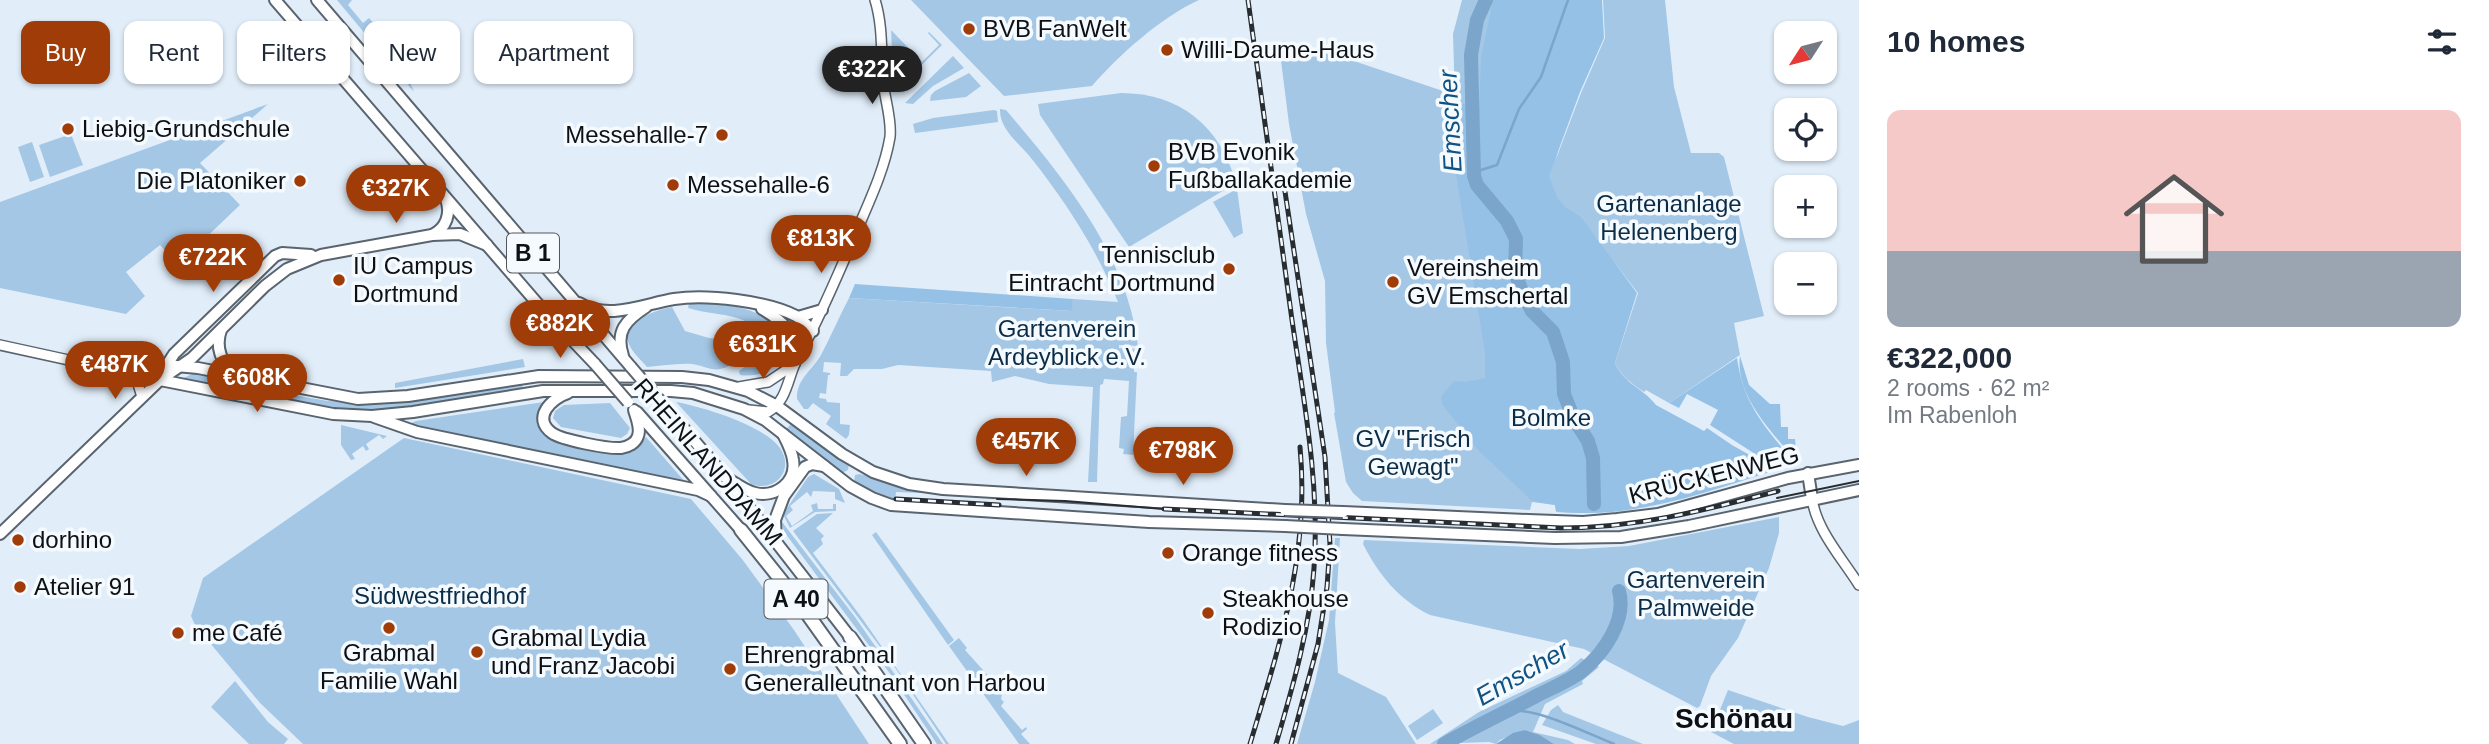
<!DOCTYPE html>
<html lang="en">
<head>
<meta charset="utf-8">
<style>
  body { margin:0; font-family:Helvetica,sans-serif; background:#f6f6f7; color:#1f2937; height:100vh; display:flex; flex-direction:column; font-size:26px; white-space:nowrap }
  * { box-sizing:border-box; margin:0 }
  p { font-size:23px; color:#747a83 }
  .icon { flex:none; width:38px; height:38px; fill:none; stroke:currentColor; stroke-width:2; stroke-linecap:round; stroke-linejoin:round }
  .map { position:relative; flex:1; overflow:hidden }
  .drawer { display:flex; flex-direction:column; background:#fff; width:630px }
  .drawer>* { flex:none }
  .top-card { position:absolute; left:21px; top:21px; width:665px; height:63px; display:flex; gap:14px }
  .needle { width:46px; rotate:234deg }
  .tools { position:absolute; left:1774px; top:21px; display:grid; gap:14px }
  .tools a { display:grid; place-items:center; width:63px; height:63px; border-radius:14px; background:#fff; box-shadow:0 2px 5px #0004; font-size:35px }
  .price { position:absolute; translate:-50% -60px; padding:0 16px; border-radius:24px; background:#a03c08; color:#fff; font-size:23px; line-height:46px; filter:drop-shadow(0 2px 4px #0008) }
  .price::after { content:''; position:absolute; left:50%; top:42px; width:21px; height:16px; margin-left:-10px; background:inherit; clip-path:polygon(0 0,100% 0,50% 100%) }
  .price.selected { background:#222; color:#fff }
  ul { padding:0; list-style:none }
  li { display:grid; align-content:center; gap:14px; height:371px; padding:0 28px }
  li+li { border-top:2px solid #e0e1e3 }
  li span { display:grid; place-items:center; height:217px; border-radius:14px; color:#555 }
  li>.icon { margin-inline-start:auto }
  span .icon { width:126px; height:126px; fill:#fffc; stroke-width:1 }
  li b { font-size:30px }
  h2 { display:flex; justify-content:space-between; align-items:center; height:84px; padding:0 28px; font-size:30px }
  .tag { padding:0 24px; border-radius:14px; background:#fff; box-shadow:0 2px 5px #0004; font-size:24px; line-height:63px }
  .tag.selected { background:#a03c08; color:#fff }
  main { display:flex; flex:1; min-height:0 }
  .map>svg:first-child { display:block }
  .green { fill:#a4c7e6 }
  .forest { fill:#96c1e7 }
  .water { fill:#7ba5cb }
  .lines { fill:none; stroke-linecap:round; stroke-linejoin:round }
  .stream { stroke:#7ba5cb; stroke-width:2.5 }
  .river { stroke:#7ba5cb; stroke-width:14 }
  .minor-casing { stroke:#59646e; stroke-width:12 }
  .major-casing { stroke:#59646e; stroke-width:14 }
  .highway-casing { stroke:#59646e; stroke-width:16 }
  .minor { stroke:#fff; stroke-width:9 }
  .major { stroke:#fff; stroke-width:10 }
  .highway { stroke:#fff; stroke-width:12 }
  .tram { stroke:#282d32; stroke-width:2 }
  .rail-casing { stroke:#282d32; stroke-width:5 }
  .rail { stroke:#f5faff; stroke-width:2.5; stroke-dasharray:8; stroke-linecap:butt }
  .major-bridge-casing { stroke:#59646e; stroke-width:14; stroke-linecap:butt }
  .major-bridge { stroke:#fff; stroke-width:10 }
  .poi-dot { fill:#a03c08; stroke:#f5faff; stroke-width:2.5 }
  .labels { text-anchor:middle; stroke-width:7; stroke-linejoin:round; paint-order:stroke }
  .shield { fill:#f5faff; stroke:#53575b; stroke-width:2 }
  .shield-label { font-size:23px; font-weight:bold; fill:#0d1115 }
  .poi-label { font-size:24px; fill:#0d1115; stroke:#f5faff; text-anchor:start }
  .park-label { font-size:24px; fill:#0b2c46; stroke:#f5faff }
  .street-label { font-size:24px; fill:#0d1115; stroke:#f5faff }
  .water-label { font-size:26px; font-style:italic; fill:#105383; stroke:#f5faff }
  .quarter-label { font-size:28px; font-weight:bold; fill:#0d1115; stroke:#f5faff }
</style>
</head>
<body>
<main>
<div class="map">
<svg width="1859" height="744" viewBox="0 0 1859 744">
  <rect width="100%" height="100%" fill="#e1eefa"/>
  <g class="green">
    <path d="M337 0H352L348 5 363 23 369 18 376 26 373 29 376 33 380 30 387 38 383 41 388 48 394 44 400 51 394 58 397 65 402 63 414 92 391 64 386 50 372 42Z"/>
    <path d="M911 0H1199C1161 17 1118 56 1092 86L1004 96Z"/>
    <path d="M1462 0H1593L1556 159 1581 93 1605 38 1603 0H1665L1674 87 1691 153H1719L1724 157 1764 316 1734 323 1740 355 1669 403 1646 390 1644 392C1631 383 1622 377 1615 363L1638 293 1614 262 1605 355 1690 496C1644 507 1602 516 1556 512L1555 505 1532 502 1530 510 1362 501 1353 493 1346 482 1334 413 1335 412 1326 343 1325 281 1306 214 1289 124 1279 45 1283 41 1345 58 1446 92 1455 101 1453 34Z"/>
    <path d="M891 30 922 62 939 45 928 33 929 32 942 45 894 92Z"/>
    <path d="M953 56 964 68 933 86 913 104 905 103Z"/>
    <path d="M969 73 981 86 966 97 930 101 931 95 935 91Z"/>
    <path d="M1121 93C1180 93 1220 126 1236 183L1129 247 1040 115 1038 104Z"/>
    <path d="M268 104 200 163 240 205 178 264 160 245 126 272 145 296 126 314 0 288V202Z"/>
    <path d="M1000 109 1006 110C1063 177 1127 254 1138 346L1119 345V348L1138 349 1137 361H1134V372H1137L1133 455 1123 454 1124 449 1119 448 1121 417 1127 416 1129 381 1104 379 1103 384 1100 385 1097 482H1088L1093 387 1049 384 1015 376 992 382 991 371 898 365 882 369H854L847 376H840L841 363 824 362 823 372 830 373V375H828L826 394 820 393 819 398 826 399 827 402 840 403V424L850 425 849 435 846 439 826 424 831 416 813 403 808 409H804L797 399C796 379 812 371 821 355 831 336 839 317 849 298L1071 311 1073 299 1118 302C1097 250 1066 202 1031 158 1019 143 999 129 1000 109Z"/>
    <path d="M994 110 997 111 998 122 915 133 913 124 933 118Z"/>
    <path d="M71 134 83 165 50 177 39 145Z"/>
    <path d="M32 142 44 177 30 182 18 147Z"/>
    <path d="M1237 189 1243 233 1234 238 1213 202Z"/>
    <path d="M689 304C717 303 749 305 772 322L758 330C740 312 713 316 688 308Z"/>
    <path d="M672 307 685 331 709 338 732 340C741 352 737 366 720 369 712 371 701 365 692 364 677 363 662 366 647 367 641 360 632 352 629 344 619 321 657 310 672 307Z"/>
    <path d="M775 327 786 347C780 368 761 378 740 375L739 371C753 362 762 353 760 335Z"/>
    <path d="M523 359 525 367 395 388V383Z"/>
    <path d="M197 372 275 388 273 398 181 379Z"/>
    <path d="M523 383 522 390 379 412 332 410 283 398 287 394 328 401 391 403Z"/>
    <path d="M544 402 539 413 541 426 622 453 634 449 646 437 686 483 409 424 416 421Z"/>
    <path d="M676 402C703 407 763 425 780 448 795 470 775 493 751 484Z"/>
    <path d="M610 403 630 428 627 434 621 438 561 427 553 418 555 411 564 405Z"/>
    <path d="M793 421 849 464 848 470 840 474 786 430Z"/>
    <path d="M341 425 387 436 383 439 379 435 366 444 369 449 366 451 363 446 352 454 355 459 351 460 341 445Z"/>
    <path d="M404 438 691 499 742 559 794 630 869 744H303L260 703 195 625 191 616 203 578Z"/>
    <path d="M814 474 839 489 845 503 835 499V492L813 491 811 497 807 492 790 506 793 510 786 516 792 526 813 511 811 505 817 503 818 509H833V504H836V511L815 512 790 528 783 514 808 477Z"/>
    <path d="M859 474 882 479 993 496 896 492 895 501 1004 507V509L899 503 876 496 854 483 855 475Z"/>
    <path d="M833 513 816 528 824 536 821 539 823 544 813 553 862 618 949 744H946L890 660 793 531 817 514Z"/>
    <path d="M1779 517V533L1769 568 1738 638 1711 676 1700 706 1697 708 1584 649 1430 615C1398 599 1379 575 1363 544L1364 540 1580 549 1629 546Z"/>
    <path d="M779 518 855 617 943 744H937L891 675 785 533Z"/>
    <path d="M876 532 954 640 948 645 872 535Z"/>
    <path d="M1335 538H1340L1335 623 1338 673 1386 697 1416 744H1297L1315 682 1329 620Z"/>
    <path d="M959 638 967 648 965 650 1001 690 1005 687 1007 689 1002 694 1001 699 1004 702 1001 706 1022 730 1026 727 1027 729 1021 734 1030 744H1019L949 646Z"/>
    <path d="M1581 658 1599 667 1582 681 1583 684 1545 704 1533 732 1568 740 1575 744H1554L1540 735 1525 730 1500 740 1496 744 1489 742 1430 744 1479 712 1566 671Z"/>
    <path d="M235 681 268 722 288 739 284 744H249L211 707Z"/>
    <path d="M1728 690 1808 717 1843 726 1859 720V744H1734L1711 732Z"/>
    <path d="M1558 705 1563 712 1643 744H1596L1542 725 1551 710Z"/>
    <path d="M1433 709 1443 723 1417 740 1408 726Z"/>
  </g>
  <g class="forest">
    <path d="M1493 0H1602L1604 38 1580 92 1549 176 1557 197 1565 207 1581 217 1637 293 1615 363C1625 385 1642 387 1656 405L1704 431 1707 428 1732 445 1776 470C1706 492 1631 521 1556 511L1555 505 1532 501 1478 450 1442 404 1441 397 1454 381 1465 382 1485 378V353L1449 131 1455 102 1479 108 1481 58Z"/>
    <path d="M855 284 1073 299 1072 311 849 298Z"/>
    <path d="M1740 356 1749 385 1770 404H1780L1781 427H1788V439H1795L1796 450 1786 449C1765 425 1735 390 1740 356Z"/>
    <path d="M1737 358C1743 401 1762 424 1789 456L1773 462 1766 461 1710 425 1718 410 1687 394 1679 408 1669 403Z"/>
  </g>
  <path class="water" d="M1525 730 1540 735 1554 744H1496L1513 733Z"/>
  <g class="lines">
    <g class="stream">
      <path d="M1474 176 1481 170 1497 165 1519 109 1541 77 1568 0"/>
      <path d="M1508 711C1536 707 1586 733 1614 744"/>
    </g>
    <g class="river">
      <path d="M1486 0 1477 20 1471 55 1474 176 1477 185 1507 221 1516 239 1515 272 1521 289 1532 311 1553 332 1563 362 1564 394 1574 419 1588 441 1593 458 1594 504"/>
      <path d="M1444 744C1476 726 1508 711 1540 694 1554 687 1571 680 1582 671 1604 653 1627 620 1619 591"/>
    </g>
    <g class="minor-casing">
      <g id="minor">
        <path d="M0 345 160 380"/>
        <path d="M122 369 165 365"/>
        <path d="M130 375 138 384 142 397"/>
        <path d="M739 387 768 382 795 364"/>
        <path d="M749 410 768 412C788 401 788 375 798 357 819 320 835 281 852 242 866 208 884 173 890 137 892 118 884 98 883 79 881 52 883 26 875 0"/>
        <path d="M1812 499C1817 531 1842 558 1859 585"/>
      </g>
    </g>
    <g class="major-casing">
      <g id="major">
        <path d="M275 0 537 303 595 364"/>
        <path d="M317 0 631 367"/>
        <path d="M432 235C447 228 451 213 446 199"/>
        <path d="M579 303C608 321 644 304 674 299 707 294 767 301 796 316 803 320 808 326 813 331"/>
        <path d="M762 309C786 323 793 331 798 358"/>
        <path d="M798 317 822 310"/>
        <path d="M221 330C215 347 221 364 236 374"/>
        <path d="M623 356C615 331 626 320 646 307"/>
        <path d="M165 365 198 368 358 399 408 396 539 376 682 377 709 380 748 391 777 406 842 454 873 472 909 484 943 489 1285 510"/>
        <path d="M163 371 174 354 275 256 282 253 311 255"/>
        <path d="M160 380 333 414 372 416 413 412 543 391H671L693 393 744 409 765 420 850 486 872 498 891 505 1149 522 1285 526"/>
        <path d="M568 393C552 398 531 418 552 433 562 440 608 449 621 448 628 447 636 443 638 436 641 428 636 417 634 410"/>
        <path d="M662 403 727 479 850 637"/>
        <path d="M637 412 741 530"/>
        <path d="M374 417 417 432 698 490 711 496"/>
        <path d="M1808 473 1812 499"/>
        <path d="M730 480C738 485 746 491 755 493 776 498 797 482 793 460 792 451 787 442 783 434"/>
        <path d="M1343 512 1528 520 1583 522 1617 519 1658 514 1788 478 1859 465"/>
        <path d="M1343 529 1555 538 1621 537 1689 526 1859 490"/>
        <path d="M0 534 160 380 192 358 265 286 287 269 321 255 432 235 460 234 487 245"/>
        <path d="M776 540 775 520 784 496 805 467 812 464 824 466"/>
      </g>
    </g>
    <g class="highway-casing">
      <g id="highway">
        <path d="M741 530 801 605 900 744"/>
        <path d="M850 637 924 744"/>
      </g>
    </g>
    <use href="#minor" class="minor"/>
    <use href="#major" class="major"/>
    <use href="#highway" class="highway"/>
    <g class="tram">
      <path d="M1777 498 1859 481"/>
      <path d="M997 499 1065 501 1164 509"/>
    </g>
    <g class="rail-casing">
      <g id="rail">
        <path d="M1248 0C1263 107 1278 214 1292 320 1304 402 1320 485 1314 568 1310 628 1293 686 1276 744"/>
        <path d="M1284 185 1325 457 1330 545 1327 587 1318 644 1291 744"/>
        <path d="M896 499 999 505"/>
        <path d="M1164 509 1561 528C1638 528 1705 510 1778 491"/>
        <path d="M1250 744C1280 644 1310 553 1300 447"/>
      </g>
    </g>
    <use href="#rail" class="rail"/>
    <g class="major-bridge-casing">
      <g id="major-bridge">
        <path d="M595 364 628 402"/>
        <path d="M631 367 662 403"/>
        <path d="M1285 510 1343 512"/>
        <path d="M1285 526 1343 529"/>
      </g>
    </g>
    <use href="#major-bridge" class="major-bridge"/>
  </g>
  <g class="poi-dot">
    <circle cx="969" cy="29" r="7"/>
    <circle cx="1167" cy="50" r="7"/>
    <circle cx="68" cy="129" r="7"/>
    <circle cx="722" cy="135" r="7"/>
    <circle cx="1154" cy="166" r="7"/>
    <circle cx="300" cy="181" r="7"/>
    <circle cx="673" cy="185" r="7"/>
    <circle cx="1229" cy="269" r="7"/>
    <circle cx="339" cy="280" r="7"/>
    <circle cx="1393" cy="282" r="7"/>
    <circle cx="18" cy="540" r="7"/>
    <circle cx="1168" cy="553" r="7"/>
    <circle cx="20" cy="587" r="7"/>
    <circle cx="1208" cy="613" r="7"/>
    <circle cx="389" cy="628" r="7"/>
    <circle cx="178" cy="633" r="7"/>
    <circle cx="477" cy="652" r="7"/>
    <circle cx="730" cy="669" r="7"/>
  </g>
  <g class="labels">
    <g class="shield">
      <rect x="507" y="233.5" width="52" height="39" rx="5"/>
      <rect x="764.5" y="579.5" width="63" height="39" rx="5"/>
    </g>
    <g class="shield-label">
      <text x="533" y="261">B 1</text>
      <text x="796" y="607">A 40</text>
    </g>
    <g class="poi-label">
      <text x="983" y="37">BVB FanWelt</text>
      <text x="1181" y="58">Willi-Daume-Haus</text>
      <text x="82" y="137">Liebig-Grundschule</text>
      <text x="708" y="143" text-anchor="end">Messehalle-7</text>
      <text x="1168" y="160">BVB Evonik<tspan x="1168" dy="28">Fußballakademie</tspan></text>
      <text x="286" y="189" text-anchor="end">Die Platoniker</text>
      <text x="687" y="193">Messehalle-6</text>
      <text x="1215" y="263" text-anchor="end">Tennisclub<tspan x="1215" dy="28">Eintracht Dortmund</tspan></text>
      <text x="353" y="274">IU Campus<tspan x="353" dy="28">Dortmund</tspan></text>
      <text x="1407" y="276">Vereinsheim<tspan x="1407" dy="28">GV Emschertal</tspan></text>
      <text x="32" y="548">dorhino</text>
      <text x="1182" y="561">Orange fitness</text>
      <text x="34" y="595">Atelier 91</text>
      <text x="1222" y="607">Steakhouse<tspan x="1222" dy="28">Rodizio</tspan></text>
      <text x="192" y="641">me Café</text>
      <text x="491" y="646">Grabmal Lydia<tspan x="491" dy="28">und Franz Jacobi</tspan></text>
      <text x="389" y="661" text-anchor="middle">Grabmal<tspan x="389" dy="28">Familie Wahl</tspan></text>
      <text x="744" y="663">Ehrengrabmal<tspan x="744" dy="28">Generalleutnant von Harbou</tspan></text>
    </g>
    <g class="park-label">
      <text x="1669" y="212">Gartenanlage<tspan x="1669" dy="28">Helenenberg</tspan></text>
      <text x="1067" y="337">Gartenverein<tspan x="1067" dy="28">Ardeyblick e.V.</tspan></text>
      <text x="1551" y="426">Bolmke</text>
      <text x="1413" y="447">GV "Frisch<tspan x="1413" dy="28">Gewagt"</tspan></text>
      <text x="1696" y="588">Gartenverein<tspan x="1696" dy="28">Palmweide</tspan></text>
      <text x="440" y="604">Südwestfriedhof</text>
    </g>
    <g class="street-label">
      <text transform="translate(708 462) rotate(49)" y="8">RHEINLANDDAMM</text>
      <text transform="translate(1714 475) rotate(-14)" y="8">KRÜCKENWEG</text>
    </g>
    <g class="water-label">
      <text transform="translate(1450 121) rotate(-93)" y="9">Emscher</text>
      <text transform="translate(1522 673) rotate(-30)" y="9">Emscher</text>
    </g>
    <g class="quarter-label">
      <text x="1734" y="728">Schönau</text>
    </g>
  </g>
</svg>
<div class="tools">
<a><svg class="needle" viewBox="-14 -14 28 28"><path d="M0-13l5 13h-10z" fill="#e53935"/><path d="M0 13l5-13h-10z" fill="#747a83"/></svg></a>
<a><svg class="icon" aria-label="locate" viewBox="0 0 24 24"><circle cx="12" cy="12" r="6"/><path d="M12 2v4M12 18v4M2 12h4M18 12h4"/></svg></a>
<a>+</a>
<a>−</a>
</div>
<b class="price selected" style="left:872px;top:106px">€322K</b>
<b class="price" style="left:396px;top:225px">€327K</b>
<b class="price" style="left:821px;top:275px">€813K</b>
<b class="price" style="left:213px;top:294px">€722K</b>
<b class="price" style="left:560px;top:360px">€882K</b>
<b class="price" style="left:763px;top:381px">€631K</b>
<b class="price" style="left:115px;top:401px">€487K</b>
<b class="price" style="left:257px;top:414px">€608K</b>
<b class="price" style="left:1026px;top:478px">€457K</b>
<b class="price" style="left:1183px;top:487px">€798K</b>
<div class="top-card">
<a class="tag selected">Buy</a>
<a class="tag">Rent</a>
<a class="tag">Filters</a>
<a class="tag">New</a>
<a class="tag">Apartment</a>
</div>
</div>
<section class="drawer">
<h2>10 homes<svg class="icon" aria-label="filters" viewBox="0 0 24 24"><path d="M4 7h16M4 17h16"/><circle cx="9" cy="7" r="2"/><circle cx="15" cy="17" r="2"/></svg></h2>
<ul>
<li><span style="background:linear-gradient(#f6c9c9 65%,#9aa5b1 0)"><svg class="icon" aria-label="home" viewBox="0 0 24 24"><path d="M3 11l9-7 9 7M6 9v11h12V9"/></svg></span><div><b>€322,000</b><p>2 rooms · 62 m²</p><p>Im Rabenloh</p></div></li>
</ul>
</section>
</main>
</body>
</html>
